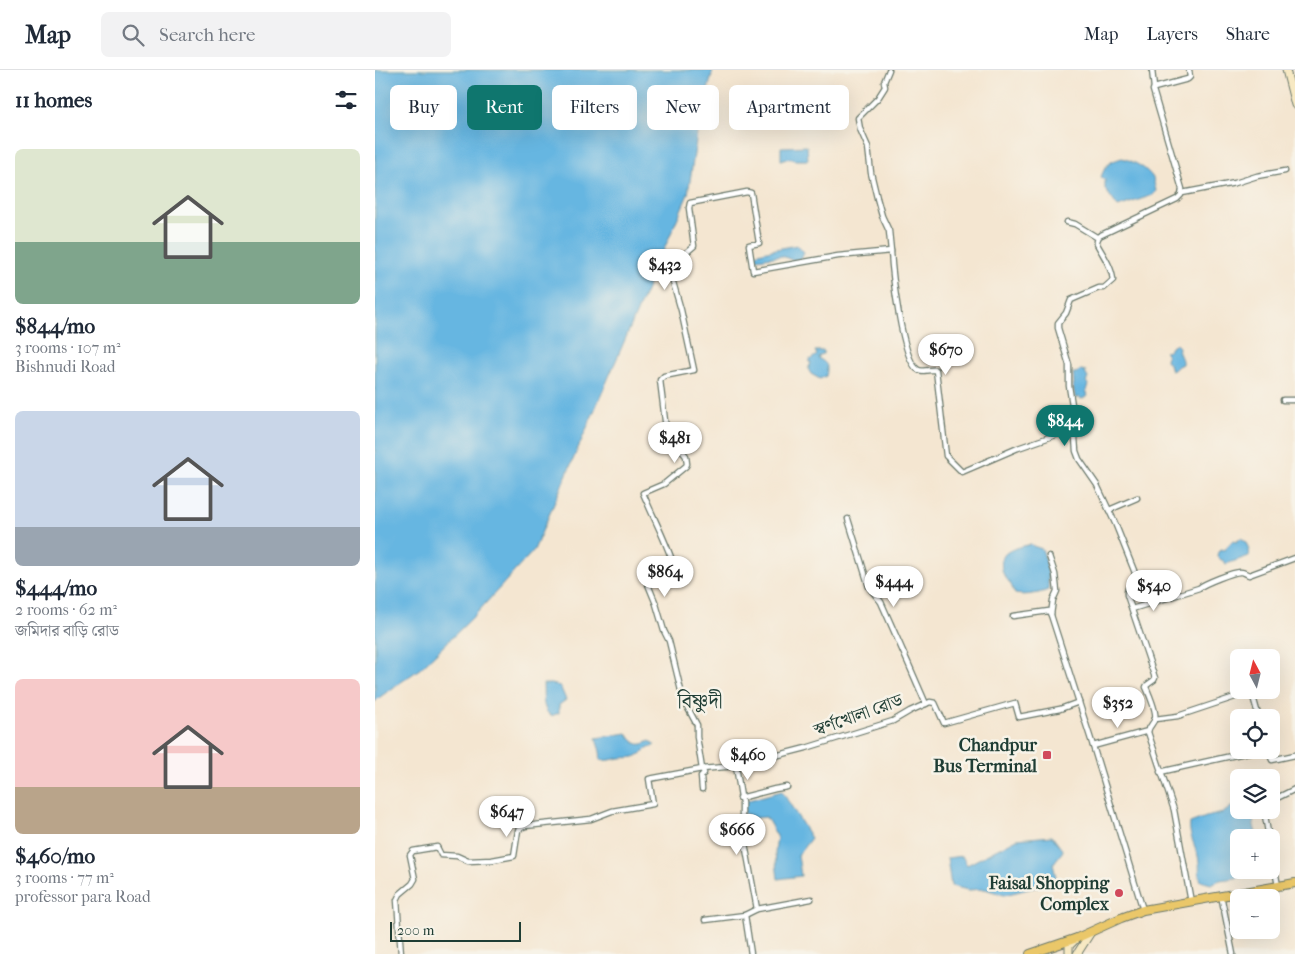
<!DOCTYPE html>
<html lang="en">
<head>
<meta charset="utf-8">
<style>
  body { margin:0; font-family:"IM FELL French Canon","Noto Serif Bengali",serif; background:#f2f2f3; color:#1f2937; height:100vh; display:flex; flex-direction:column; font-size:19px; white-space:nowrap }
  * { box-sizing:border-box; margin:0 }
  p { font-size:16px; color:#747a83 }
  .icon { flex:none; width:28px; height:28px; fill:none; stroke:currentColor; stroke-width:2; stroke-linecap:round; stroke-linejoin:round }
  .map { position:relative; flex:1; overflow:hidden }
  .side { display:flex; flex-direction:column; background:#fff; width:375px }
  .side>* { flex:none }
  .hud { position:absolute; left:15px; top:15px; width:475px; height:45px; display:flex; gap:10px }
  .needle { width:32px; rotate:353deg }
  .tools { position:absolute; left:855px; top:579px; display:grid; gap:10px }
  .tools a { display:grid; place-items:center; width:50px; height:50px; border-radius:8px; background:#fff; box-shadow:0 5px 20px #0002; font-size:25px }
  .scale { position:absolute; left:15px; bottom:12px; width:131px; box-sizing:border-box; padding-left:5px; border:2px solid #1f3d34; border-top:0; font-size:14px; line-height:18px; white-space:nowrap; color:#1f3d34; -webkit-text-stroke:4px #f7f3e8; paint-order:stroke }
  .price { position:absolute; translate:-50% -42px; padding:0 11px; border-radius:18px; background:#fff; color:#222; font-size:16px; line-height:32px; filter:drop-shadow(0 1px 2px #0008) }
  .price::after { content:''; position:absolute; left:50%; top:30px; width:15px; height:11px; margin-left:-8px; background:inherit; clip-path:polygon(0 0,100% 0,50% 100%) }
  .price.active { background:#0f766e; color:#fff }
  ul { padding:0; list-style:none }
  li { display:grid; align-content:center; gap:10px; height:265px; padding:0 15px }
  li span { display:grid; place-items:center; height:155px; border-radius:8px; color:#555 }
  li>.icon { margin-inline-start:auto }
  span .icon { width:90px; height:90px; fill:#fffc; stroke-width:1 }
  li b { font-size:21px }
  h2 { display:flex; justify-content:space-between; align-items:center; height:60px; padding:0 15px; font-size:21px }
  .pill { padding:0 18px; border-radius:8px; background:#fff; box-shadow:0 5px 20px #0002; font-size:18px; line-height:45px }
  .pill.active { background:#0f766e; color:#fff }
  header { display:flex; align-items:center; gap:30px; box-sizing:border-box; height:70px; padding:0 25px; background:#fff; border-bottom:1px solid #e0e1e3 }
  header strong { font-size:24px }
  nav { display:flex; gap:28px; margin-inline-start:auto; font-size:18px }
  .search { width:350px; height:45px; background:#f2f2f3; display:flex; align-items:center; gap:12px; box-sizing:border-box; padding:0 18px; border-radius:8px; color:#747a83; font-size:19px }
  main { display:flex; flex:1; min-height:0 }
  .map>svg:first-child { display:block }
  .water { fill:#66b6e1; stroke:#427a8a }
  .lines { fill:none; stroke-linecap:round; stroke-linejoin:round }
  .street-casing { stroke:#6a786b; stroke-width:7 }
  .secondary-casing { stroke:#6a786b; stroke-width:9 }
  .primary-casing { stroke:#6a786b; stroke-width:10 }
  .street { stroke:#fff; stroke-width:4.5 }
  .secondary { stroke:#f7e9c3; stroke-width:7 }
  .primary { stroke:#eac769; stroke-width:8 }
  .poi-dot { fill:#d1495b; stroke:#f7f3e8; stroke-width:2 }
  .labels { text-anchor:middle; stroke-width:5; stroke-linejoin:round; paint-order:stroke }
  .street-label { font-size:18px; fill:#1f3d34; stroke:#f7f3e8 }
  .poi-label { font-size:18px; font-weight:bold; fill:#1f3d34; stroke:#f7f3e8; text-anchor:end }
  .quarter-label { font-size:20px; fill:#1f3d34; stroke:#f7f3e8 }
</style>
</head>
<body>
<header>
<strong>Map</strong>
<div class="search"><svg class="icon" aria-label="search" viewBox="0 0 24 24"><circle cx="10" cy="10" r="6"/><path d="M15 15l6 6"/></svg>Search here</div>
<nav><a>Map</a><a>Layers</a><a>Share</a></nav>
</header>
<main>
<section class="side">
<h2>11 homes<svg class="icon" aria-label="filters" viewBox="0 0 24 24"><path d="M4 7h16M4 17h16"/><circle cx="9" cy="7" r="2"/><circle cx="15" cy="17" r="2"/></svg></h2>
<ul>
<li><span style="background:linear-gradient(#dfe7d0 60%,#7fa58c 0)"><svg class="icon" aria-label="home" viewBox="0 0 24 24"><path d="M3 11l9-7 9 7M6 9v11h12V9"/></svg></span><div><b>$844/mo</b><p>3 rooms · 107 m²</p><p>Bishnudi Road</p></div></li>
<li><span style="background:linear-gradient(#c9d6e8 75%,#9aa5b1 0)"><svg class="icon" aria-label="home" viewBox="0 0 24 24"><path d="M3 11l9-7 9 7M6 9v11h12V9"/></svg></span><div><b>$444/mo</b><p>2 rooms · 62 m²</p><p>জমিদার বাড়ি রোড</p></div></li>
<li><span style="background:linear-gradient(#f6c9c9 70%,#b9a48a 0)"><svg class="icon" aria-label="home" viewBox="0 0 24 24"><path d="M3 11l9-7 9 7M6 9v11h12V9"/></svg></span><div><b>$460/mo</b><p>3 rooms · 77 m²</p><p>professor para Road</p></div></li>
</ul>
</section>
<div class="map">
<svg width="920" height="884" viewBox="0 0 920 884">
  <rect width="100%" height="100%" fill="#f7f3e8"/>
  <filter id="ink" filterUnits="userSpaceOnUse"><feTurbulence type="fractalNoise" baseFrequency=".02" numOctaves="2"/><feDisplacementMap in="SourceGraphic" scale="10" xChannelSelector="R" yChannelSelector="G"/><feConvolveMatrix kernelMatrix="1 2 1 2 8 2 1 2 1" color-interpolation-filters="sRGB"/></filter>
  <filter id="wash" filterUnits="userSpaceOnUse"><feTurbulence type="fractalNoise" baseFrequency=".0096" numOctaves="4" result="noise"/><feDisplacementMap in="SourceGraphic" scale="20" xChannelSelector="R" yChannelSelector="G"/><feGaussianBlur stdDeviation="1.12" result="paint"/><feColorMatrix in="noise" values="0 0 0 0 0 0 0 0 0 0 0 0 0 0 0 0 0 1.4 0 .05"/><feComposite in="paint" operator="in"/></filter>
  <g filter="url(#wash)">
    <rect width="100%" height="100%" fill="#f4e6d1"/>
    <g class="water">
      <path d="M0 0H338L322 64 313 124 159 480 100 545 46 598 5 627 0 632Z"/>
      <path d="M432 76 433 90H420L414 88 406 91V77Z"/>
      <path d="M747 88C758 91 772 98 778 108 779 112 780 117 781 121L778 125 743 137 730 119V110L726 107C731 94 734 92 747 88Z"/>
      <path d="M422 175 429 182 426 189 417 190 407 186 381 189 379 187 380 184C394 180 408 178 422 175Z"/>
      <path d="M801 274 804 277C802 284 808 287 807 294L803 296 799 300 796 301 794 294 791 290 792 285 789 282 794 281 796 277Z"/>
      <path d="M440 281H449V283L444 286 443 288C453 294 453 295 451 306L445 309 436 304 433 299 436 293 433 291 442 285Z"/>
      <path d="M706 300 711 301 710 303 713 308 711 312 713 314 711 322 713 323 712 324 713 326 707 329 703 327 702 329 700 328C700 323 698 320 698 316L699 314 698 303H701Z"/>
      <path d="M866 468 870 471 874 479 873 481 874 486 851 494 850 492 845 489 842 486 843 482 846 479 850 480C852 476 854 474 858 471L861 472Z"/>
      <path d="M656 474 658 476 667 479C672 492 674 506 673 520 663 524 650 526 640 524 638 521 637 516 635 513 633 510 629 507 628 503 621 480 639 479 656 474Z"/>
      <path d="M168 614H176L185 616 191 630 184 635V643L176 646C166 639 169 625 168 614Z"/>
      <path d="M252 663C254 668 261 676 267 674 270 674 272 672 275 671L279 674V676C272 676 270 681 265 684 259 689 252 687 245 688 237 689 233 692 225 689 227 682 222 675 221 668Z"/>
      <path d="M407 721 436 768 423 785 426 806 403 809 400 784 402 766 391 747 380 748 369 743 370 731Z"/>
      <path d="M864 735V740H877L879 756 882 767 864 768V800H876L867 807 845 810 836 814 826 811C823 803 825 800 824 792 823 778 813 768 815 753L831 747 848 743 856 737Z"/>
      <path d="M677 766 688 781 678 794 682 812 629 825 610 819 593 820 576 816 572 788 587 786 592 795 642 769Z"/>
    </g>
  </g>
  <g filter="url(#ink)">
    <g class="lines">
      <g class="street-casing">
        <g id="street">
          <path d="M514 0 509 12 510 17 503 28 483 48 485 59 493 77 496 103 502 128 507 146 514 161 516 181"/>
          <path d="M777 0 779 18"/>
          <path d="M814 0 815 7 813 9 779 18 778 20 807 119 806 125 802 129 724 166 722 171V174C728 185 737 197 738 210L729 218H724L696 230 691 243 683 253V258L694 295V316L698 341 701 381 704 389 722 415 740 453 760 503C760 512 751 515 752 525L780 608 779 610 772 615 771 617C774 624 782 642 780 648 779 654 774 655 773 662L799 740 816 832"/>
          <path d="M807 123 860 113 882 106 910 101"/>
          <path d="M692 152 700 154 723 168"/>
          <path d="M908 330H920"/>
          <path d="M734 440 762 428"/>
          <path d="M473 449 494 517 506 532 534 595 551 634"/>
          <path d="M674 486 680 504 682 521 678 530 676 545 718 676 768 840"/>
          <path d="M757 539 824 518C828 514 860 501 866 502 869 502 871 504 874 505L920 488"/>
          <path d="M638 546 674 541 676 545"/>
          <path d="M789 648 780 649 803 646 875 622 877 623 884 648"/>
          <path d="M718 676 773 661"/>
          <path d="M893 680 897 690 920 685"/>
          <path d="M361 696 367 733V757L382 839"/>
          <path d="M785 702 883 680"/>
          <path d="M327 719 326 706 329 703 327 699 361 696 431 678 518 651 535 641 555 632 560 633 569 653 640 633 644 647 685 639 704 632"/>
          <path d="M365 728 400 719 412 717"/>
          <path d="M896 731 920 719"/>
          <path d="M889 740 894 768"/>
          <path d="M896 778 903 816"/>
          <path d="M846 825 858 884"/>
          <path d="M370 845 376 884"/>
          <path d="M330 850 370 845 382 839 436 829"/>
          <path d="M26 884 22 830 25 824 37 814 40 809 35 785 38 781 62 777 66 785 82 786 93 791 117 790 139 786 143 760 150 756 216 749 237 741 278 734 274 709 327 699 322 667V655L308 629 294 571 289 561 281 534 272 512 299 496C291 471 278 447 268 423L289 414 311 396 312 394 311 386 307 381 292 367 285 310 289 306 319 300 306 240 295 202C301 191 309 184 319 176L314 138 315 133 372 122 376 123 384 173 374 175 378 201 463 186 516 181C517 201 527 289 542 299 546 303 555 299 561 300L571 386 587 402 643 378 698 359"/>
        </g>
      </g>
      <g class="secondary-casing">
        <g id="secondary">
          <path d="M911 0 920 35"/>
          <path d="M694 884V876L702 868"/>
          <path d="M702 884 716 862"/>
        </g>
      </g>
      <g class="primary-casing">
        <path id="primary" d="M655 884 702 868 746 848 768 840 920 813"/>
      </g>
      <use href="#street" class="street"/>
      <use href="#secondary" class="secondary"/>
      <use href="#primary" class="primary"/>
    </g>
  </g>
  <g class="poi-dot">
    <rect x="667" y="680" width="10" height="10" rx="2.5"/>
    <circle cx="744" cy="823" r="5"/>
  </g>
  <g class="labels">
    <g class="street-label">
      <text transform="translate(483 645) rotate(-20)" y="6">স্বর্ণখোলা রোড</text>
    </g>
    <g class="poi-label">
      <text x="662" y="681">Chandpur<tspan x="662" dy="21">Bus Terminal</tspan></text>
      <text x="734" y="819">Faisal Shopping<tspan x="734" dy="21">Complex</tspan></text>
    </g>
    <g class="quarter-label">
      <text x="325" y="638">বিষ্ণুদী</text>
    </g>
  </g>
</svg>
<div class="tools">
<a><svg class="needle" viewBox="-14 -14 28 28"><path d="M0-13l5 13h-10z" fill="#e53935"/><path d="M0 13l5-13h-10z" fill="#747a83"/></svg></a>
<a><svg class="icon" aria-label="locate" viewBox="0 0 24 24"><circle cx="12" cy="12" r="6"/><path d="M12 2v4M12 18v4M2 12h4M18 12h4"/></svg></a>
<a><svg class="icon" aria-label="layers" viewBox="0 0 24 24"><path d="M12 4l9 5-9 5-9-5zM3 14l9 5 9-5"/></svg></a>
<a>+</a>
<a>−</a>
</div>
<div class="scale">200 m</div>
<b class="price" style="left:290px;top:221px">$432</b>
<b class="price" style="left:571px;top:306px">$670</b>
<b class="price active" style="left:690px;top:377px">$844</b>
<b class="price" style="left:300px;top:394px">$481</b>
<b class="price" style="left:290px;top:528px">$864</b>
<b class="price" style="left:519px;top:538px">$444</b>
<b class="price" style="left:779px;top:542px">$540</b>
<b class="price" style="left:743px;top:659px">$352</b>
<b class="price" style="left:373px;top:711px">$460</b>
<b class="price" style="left:132px;top:768px">$647</b>
<b class="price" style="left:362px;top:786px">$666</b>
<div class="hud">
<a class="pill">Buy</a>
<a class="pill active">Rent</a>
<a class="pill">Filters</a>
<a class="pill">New</a>
<a class="pill">Apartment</a>
</div>
</div>
</main>
</body>
</html>
